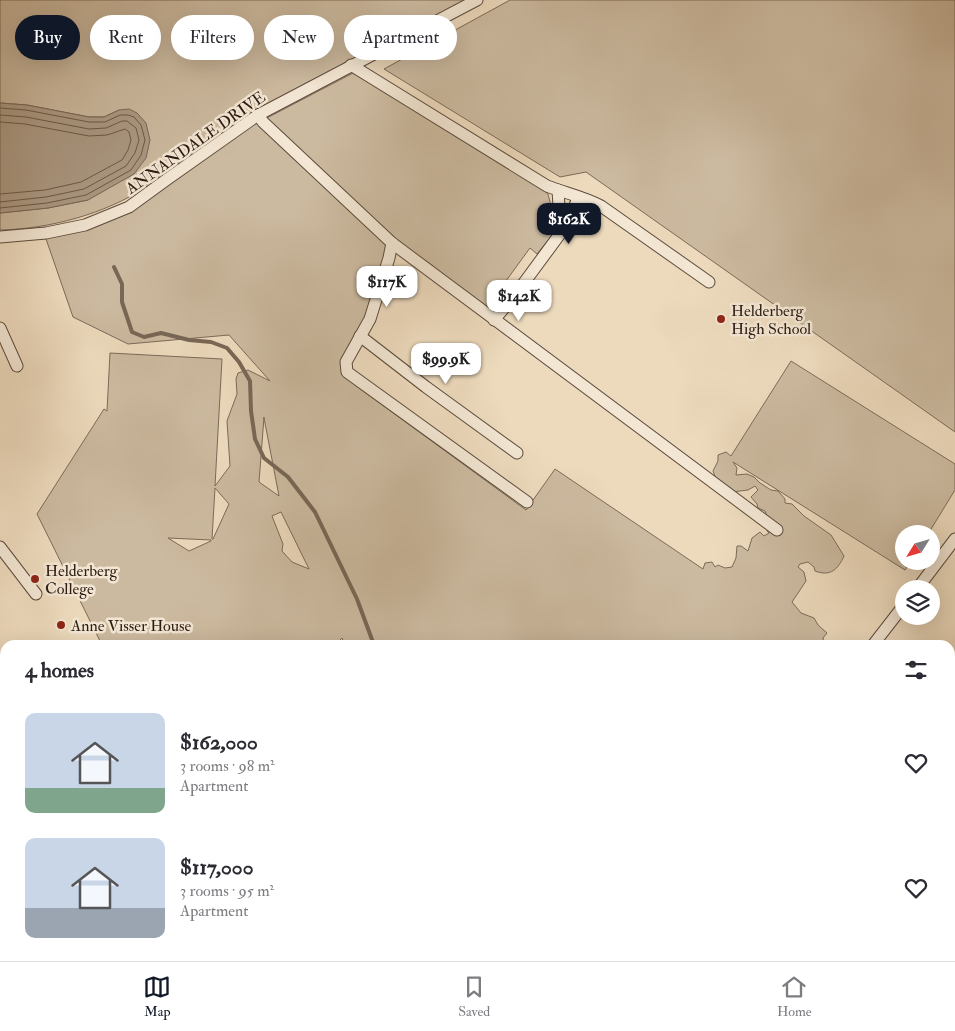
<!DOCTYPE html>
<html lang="en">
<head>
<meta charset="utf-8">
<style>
  body { margin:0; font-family:"IM FELL Double Pica",serif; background:#f7f7f7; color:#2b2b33; height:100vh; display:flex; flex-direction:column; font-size:19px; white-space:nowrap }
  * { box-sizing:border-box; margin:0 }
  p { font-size:16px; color:#7c7c81 }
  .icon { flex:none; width:28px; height:28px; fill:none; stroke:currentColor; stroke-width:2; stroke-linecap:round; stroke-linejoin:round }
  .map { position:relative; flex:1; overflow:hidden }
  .panel { position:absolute; left:0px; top:640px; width:955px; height:321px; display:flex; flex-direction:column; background:#fff; border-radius:15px 15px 0 0; box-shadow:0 5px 20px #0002 }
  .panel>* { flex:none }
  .banner { position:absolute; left:15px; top:15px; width:500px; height:45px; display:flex; gap:10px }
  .needle { width:32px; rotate:233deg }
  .controls { position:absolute; left:895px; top:525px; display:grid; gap:10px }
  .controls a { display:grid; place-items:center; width:45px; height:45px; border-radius:50%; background:#fff; box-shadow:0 5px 20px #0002; font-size:25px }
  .price { position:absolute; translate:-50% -42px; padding:0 11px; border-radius:10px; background:#fff; color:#222; font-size:16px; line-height:32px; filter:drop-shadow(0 1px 2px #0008) }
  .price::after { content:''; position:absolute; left:50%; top:30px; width:15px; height:11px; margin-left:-8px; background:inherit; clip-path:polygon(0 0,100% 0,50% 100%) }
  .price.current { background:#111827; color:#fff }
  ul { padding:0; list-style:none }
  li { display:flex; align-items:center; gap:15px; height:125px; padding:0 25px }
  li span { display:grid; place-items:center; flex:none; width:140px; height:100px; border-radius:10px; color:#555 }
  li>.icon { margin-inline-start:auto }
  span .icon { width:60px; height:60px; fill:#fffc; stroke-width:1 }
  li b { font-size:21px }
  h2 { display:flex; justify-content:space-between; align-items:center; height:60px; padding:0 25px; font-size:21px }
  .chip { padding:0 18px; border-radius:22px; background:#fff; box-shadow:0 5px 20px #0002; font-size:18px; line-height:45px }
  .chip.current { background:#111827; color:#fff }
  .menu { display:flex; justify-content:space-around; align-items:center; height:70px; border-top:1px solid #e1e1e2; background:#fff; font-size:14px; color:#7c7c81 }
  .menu a { display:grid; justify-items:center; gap:2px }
  .menu .current { color:#111827 }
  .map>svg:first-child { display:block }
  .green { fill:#ccbaa0; stroke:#7c6a59; fill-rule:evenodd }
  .water { fill:#ab9983; stroke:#786756 }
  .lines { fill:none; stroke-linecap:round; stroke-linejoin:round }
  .shore { stroke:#6b5a4a; stroke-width:1 }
  .stream { stroke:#786756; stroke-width:4 }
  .minor-casing { stroke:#5c4b3d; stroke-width:13 }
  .minor { stroke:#f3e7d4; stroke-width:11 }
  .poi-dot { fill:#8f2418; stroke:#f3e7d4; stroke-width:2 }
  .labels { text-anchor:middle; stroke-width:5; stroke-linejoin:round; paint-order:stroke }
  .street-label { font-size:16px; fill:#2b1b12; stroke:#f3e7d4 }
  .poi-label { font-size:16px; fill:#2b1b12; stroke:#f3e7d4; text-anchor:start }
</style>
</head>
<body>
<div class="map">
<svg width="955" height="961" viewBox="0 0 955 961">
  <rect width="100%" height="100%" fill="#eddabd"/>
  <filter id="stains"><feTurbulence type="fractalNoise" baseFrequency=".004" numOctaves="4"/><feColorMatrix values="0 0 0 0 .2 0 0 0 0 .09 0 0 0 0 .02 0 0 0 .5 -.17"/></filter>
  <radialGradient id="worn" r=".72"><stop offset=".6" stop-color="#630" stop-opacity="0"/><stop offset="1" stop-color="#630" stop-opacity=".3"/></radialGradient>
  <g class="green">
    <path d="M0 0H471L209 146 205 143C186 158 167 173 146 187 105 214 49 229 0 230V213L48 208 88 200 119 110 104 117H89L27 105 0 103Z"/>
    <path d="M510 0H955V432L586 172 560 177 384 69Z"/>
    <path d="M353 73 534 183 548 194 557 229 537 254 530 248 503 285 510 291 494 309 483 308 394 240 265 119Z"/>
    <path d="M257 122 385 240 388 254 368 317 343 364 359 388 526 510 555 469 703 569 705 563 712 562 715 567 718 565 725 568 732 567 736 558 737 546H741L748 551 752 538 760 532 764 536 769 533 767 531 769 521 765 511 758 508 757 504 751 497 758 490 755 486 748 490 732 492 716 479 713 471 718 461V455L726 452 731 456 791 361 955 464V490L928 534H904V561H911L905 570 733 462 737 468 736 475 747 474 754 477 760 483 771 490 778 491 785 499V503L792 504 804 516 831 535 844 556C838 569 831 577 815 571L814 567 808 562 800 564 798 567 804 572 806 581 792 602 801 613 814 618 818 625 827 633 823 638 824 645H345L342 638 335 645H102L37 514 104 409 107 411 110 353 222 359 215 486 230 466 227 421 237 394 236 379 238 373 248 370 270 381 229 335 128 344 73 317 45 236 86 230ZM264 417V418L279 496 259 482ZM215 488 229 504 213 539H212ZM281 512 309 569 292 562 282 551 283 544 272 516ZM168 538 211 540V541L189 551Z"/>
    <path d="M121 956H155L159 961H120Z"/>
    <path d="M514 956H594L598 961H519Z"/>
  </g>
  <g class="water">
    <path d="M0 103 27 105 89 117H104L119 110 129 109 137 113 146 123 150 140 146 158 134 174 88 200 48 208 0 213Z"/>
    <path d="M771 956H796L800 961H768Z"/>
  </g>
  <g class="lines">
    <g class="shore">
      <path d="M0 108 26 110 89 122H105L120 115H128L134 117 141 125 145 140 141 155 131 170 86 195 47 203 0 208"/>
      <path d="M0 115 26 117 89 129 106 128 122 121H127L136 128 139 140 135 153 126 166 84 189 46 197 0 202"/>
      <path d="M0 122 25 124 89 136 107 135 125 129 129 132 131 140 128 150 122 160 81 182 45 190 0 194"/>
    </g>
    <g class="stream">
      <path d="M114 267 122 284V302L132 332 144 337 161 333 189 340 211 342 227 348 239 362 250 381 251 411 255 439 264 458 288 477 315 512 357 599 374 645"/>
      <path d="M563 956 566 961"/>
    </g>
    <g class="minor-casing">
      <g id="minor">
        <path d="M351 65 547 186C565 193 585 197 601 206L709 282"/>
        <path d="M258 115 263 122 392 243 777 530"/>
        <path d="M558 190 559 207 565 220"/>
        <path d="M0 237 46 233 85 225 129 207 166 180 258 115 477 0"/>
        <path d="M392 243 389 258 370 319 346 362 347 372 527 502"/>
        <path d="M494 320 515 295 560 234 565 220 572 213 578 198"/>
        <path d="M0 328 17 366"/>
        <path d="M360 336 426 387 517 453"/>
        <path d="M0 547 36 594"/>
        <path d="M917 589 955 539"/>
        <path d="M873 645 904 605"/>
        <path d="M0 659 5 664"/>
        <path d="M950 724 955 726"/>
        <path d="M0 802 5 807"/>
        <path d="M155 956 159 961"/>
        <path d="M348 956 354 961"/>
      </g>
    </g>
    <use href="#minor" class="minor"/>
  </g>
  <g class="poi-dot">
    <circle cx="721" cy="319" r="5"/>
    <circle cx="35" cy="579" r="5"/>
    <circle cx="61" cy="625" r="5"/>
  </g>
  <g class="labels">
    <g class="street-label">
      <text transform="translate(195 142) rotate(-35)" y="6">ANNANDALE DRIVE</text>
    </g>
    <g class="poi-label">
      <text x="731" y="316">Helderberg<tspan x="731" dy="18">High School</tspan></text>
      <text x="45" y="576">Helderberg<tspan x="45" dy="18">College</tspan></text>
      <text x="71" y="631">Anne Visser House</text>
    </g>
  </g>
  <rect width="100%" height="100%" filter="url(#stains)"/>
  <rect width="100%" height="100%" fill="url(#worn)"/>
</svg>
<div class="controls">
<a><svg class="needle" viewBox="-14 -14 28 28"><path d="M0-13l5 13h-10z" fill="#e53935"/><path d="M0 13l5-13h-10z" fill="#7c7c81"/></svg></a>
<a><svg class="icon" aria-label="layers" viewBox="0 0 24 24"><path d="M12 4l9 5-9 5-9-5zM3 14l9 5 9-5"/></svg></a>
</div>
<b class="price current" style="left:569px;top:245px">$162K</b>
<b class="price" style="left:387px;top:308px">$117K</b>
<b class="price" style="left:519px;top:322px">$142K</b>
<b class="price" style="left:446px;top:385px">$99.9K</b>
<div class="banner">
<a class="chip current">Buy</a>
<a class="chip">Rent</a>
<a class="chip">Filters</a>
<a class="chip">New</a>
<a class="chip">Apartment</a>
</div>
<section class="panel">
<h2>4 homes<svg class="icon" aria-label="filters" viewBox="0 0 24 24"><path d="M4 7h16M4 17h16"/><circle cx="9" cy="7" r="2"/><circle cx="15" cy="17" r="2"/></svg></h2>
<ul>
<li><span style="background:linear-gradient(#c9d6e8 75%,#7fa58c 0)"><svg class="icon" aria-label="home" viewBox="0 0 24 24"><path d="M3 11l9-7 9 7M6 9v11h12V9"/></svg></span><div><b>$162,000</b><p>3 rooms · 98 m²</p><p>Apartment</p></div><svg class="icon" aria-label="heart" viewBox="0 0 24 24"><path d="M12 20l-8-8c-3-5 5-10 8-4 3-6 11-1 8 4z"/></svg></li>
<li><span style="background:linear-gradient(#c9d6e8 70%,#9aa5b1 0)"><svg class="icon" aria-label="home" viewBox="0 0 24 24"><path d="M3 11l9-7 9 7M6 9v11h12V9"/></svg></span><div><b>$117,000</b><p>3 rooms · 95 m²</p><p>Apartment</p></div><svg class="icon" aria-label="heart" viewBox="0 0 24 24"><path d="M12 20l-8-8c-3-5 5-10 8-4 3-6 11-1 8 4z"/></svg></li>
</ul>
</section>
</div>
<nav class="menu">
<a class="current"><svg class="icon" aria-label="map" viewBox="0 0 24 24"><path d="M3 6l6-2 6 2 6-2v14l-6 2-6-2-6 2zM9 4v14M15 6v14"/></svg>Map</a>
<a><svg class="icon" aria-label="saved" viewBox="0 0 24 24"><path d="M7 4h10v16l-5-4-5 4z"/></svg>Saved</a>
<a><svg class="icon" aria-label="home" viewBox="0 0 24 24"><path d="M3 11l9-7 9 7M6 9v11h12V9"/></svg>Home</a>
</nav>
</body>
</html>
